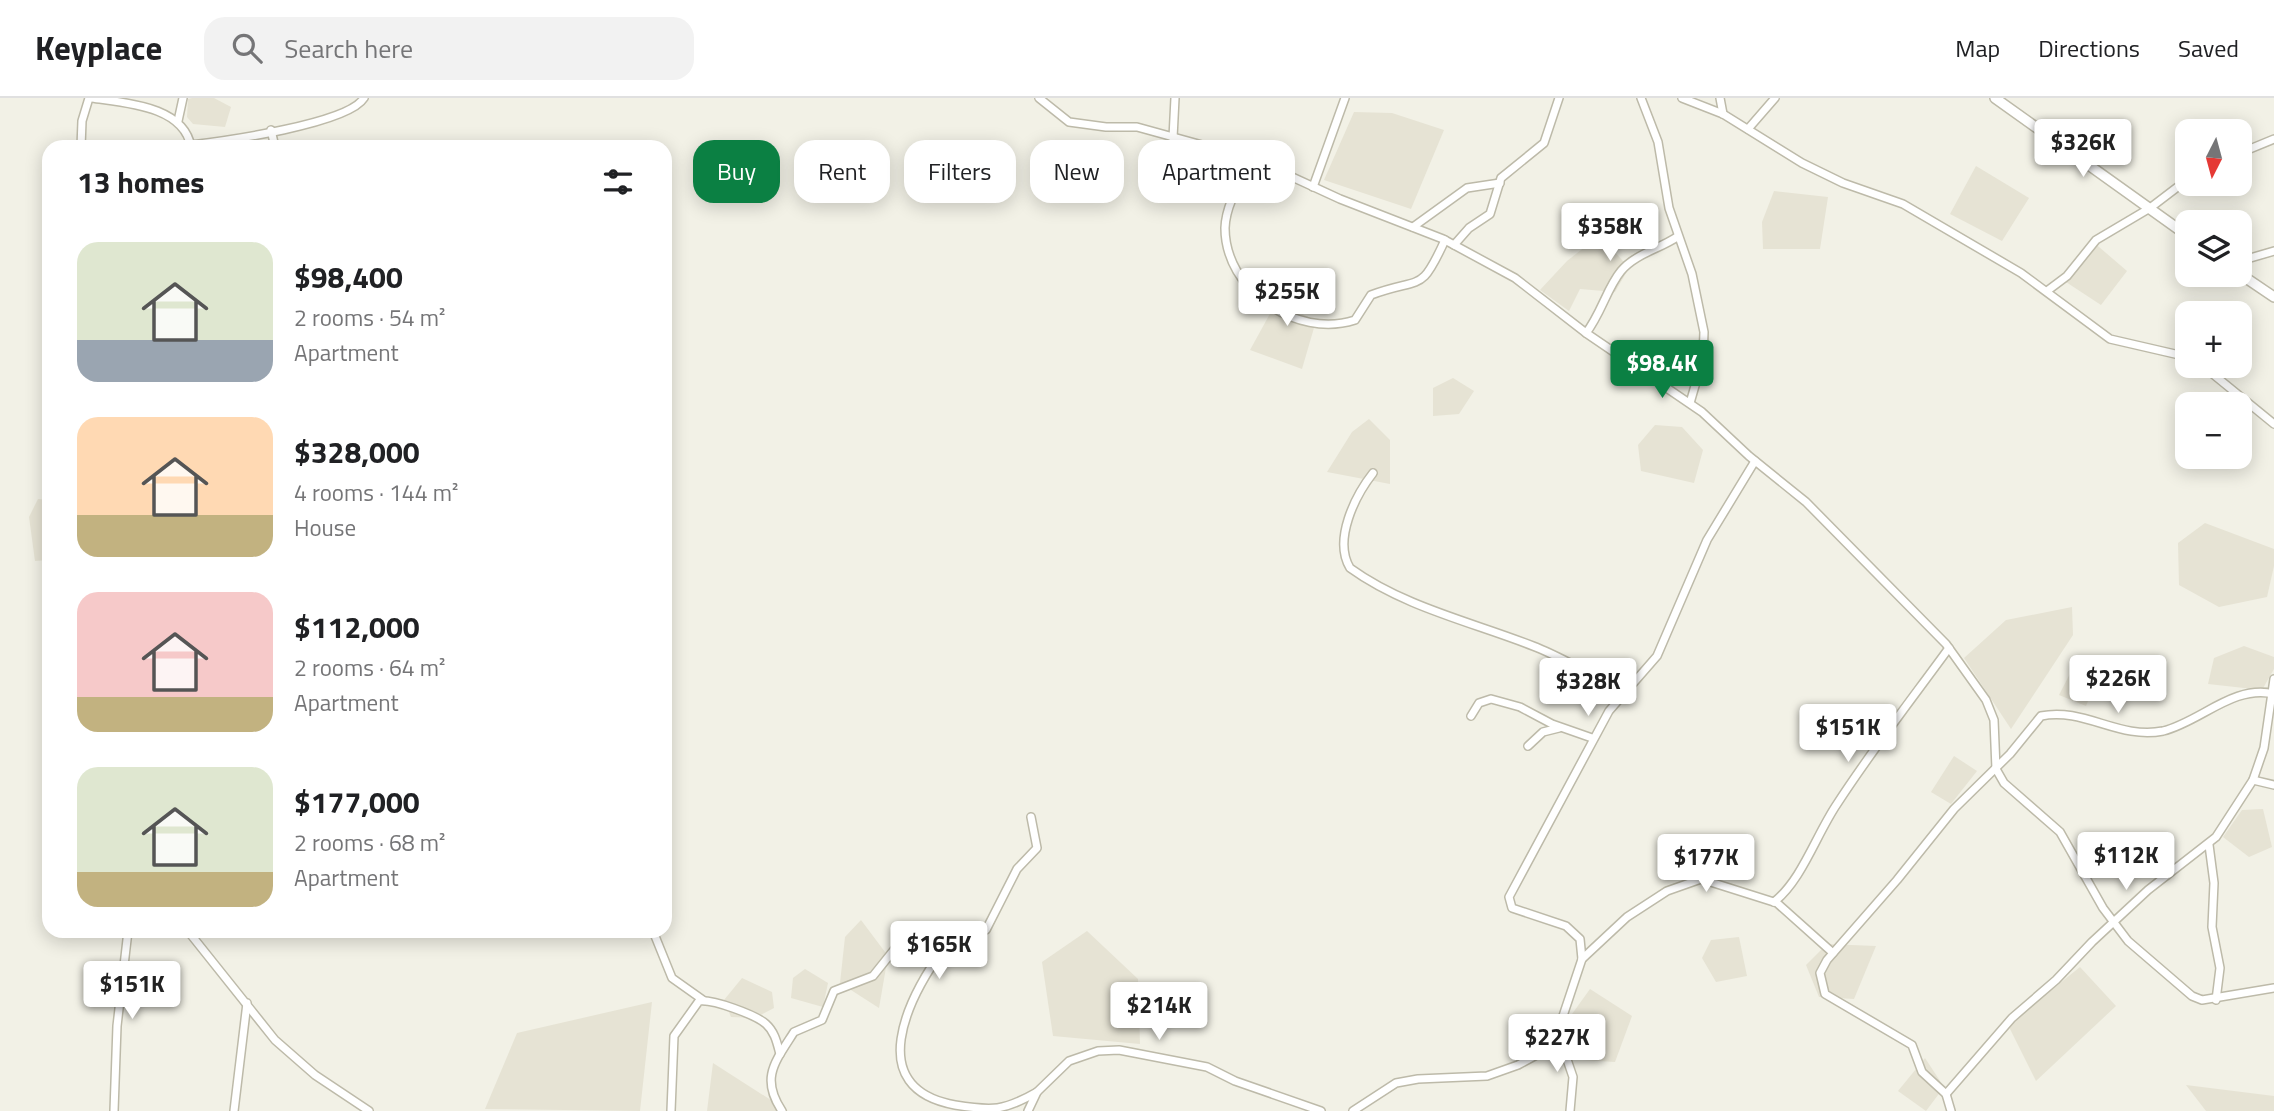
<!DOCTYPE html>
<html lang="en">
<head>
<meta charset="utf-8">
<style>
  body { margin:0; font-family:"Titillium Web",sans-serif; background:#f2f2f2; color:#202124; height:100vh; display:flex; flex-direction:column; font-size:26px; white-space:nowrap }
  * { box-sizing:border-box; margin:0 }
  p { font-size:23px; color:#757577 }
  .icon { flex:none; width:38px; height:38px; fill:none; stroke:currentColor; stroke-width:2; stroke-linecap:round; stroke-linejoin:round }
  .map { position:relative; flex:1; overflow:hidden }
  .details { position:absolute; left:42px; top:42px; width:630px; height:798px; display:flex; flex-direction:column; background:#fff; border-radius:21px; box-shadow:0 4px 18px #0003 }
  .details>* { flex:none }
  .hud { position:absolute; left:693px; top:42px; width:665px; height:63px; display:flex; gap:14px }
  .needle { width:46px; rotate:186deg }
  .controls { position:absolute; left:2175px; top:21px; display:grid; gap:14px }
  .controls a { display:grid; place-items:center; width:77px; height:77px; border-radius:14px; background:#fff; box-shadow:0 4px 18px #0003; font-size:35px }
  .price { position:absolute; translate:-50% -60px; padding:0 16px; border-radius:7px; background:#fff; color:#222; font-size:23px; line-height:46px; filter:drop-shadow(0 2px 4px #0008) }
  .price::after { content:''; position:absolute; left:50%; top:42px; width:21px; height:16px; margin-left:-10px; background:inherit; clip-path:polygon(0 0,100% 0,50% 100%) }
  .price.current { background:#0b8043; color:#fff }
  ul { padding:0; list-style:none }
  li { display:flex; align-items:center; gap:21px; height:175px; padding:0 35px }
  li span { display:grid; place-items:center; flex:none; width:196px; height:140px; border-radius:21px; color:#555 }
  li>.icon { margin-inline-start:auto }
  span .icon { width:84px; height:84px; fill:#fffc; stroke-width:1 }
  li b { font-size:30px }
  h2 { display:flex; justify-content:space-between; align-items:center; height:84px; padding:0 35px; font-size:30px }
  .tag { padding:0 24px; border-radius:21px; background:#fff; box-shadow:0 4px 18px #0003; font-size:24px; line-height:63px }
  .tag.current { background:#0b8043; color:#fff }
  header { display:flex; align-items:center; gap:42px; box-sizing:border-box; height:98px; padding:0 35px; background:#fff; border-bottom:2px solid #e0e0e0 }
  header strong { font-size:33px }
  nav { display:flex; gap:38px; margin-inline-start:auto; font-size:24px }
  .search { width:490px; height:63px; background:#f2f2f2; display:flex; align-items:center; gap:18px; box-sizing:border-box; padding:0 24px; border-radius:21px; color:#757577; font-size:26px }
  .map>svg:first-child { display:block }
  .residential { fill:#e6e3d4 }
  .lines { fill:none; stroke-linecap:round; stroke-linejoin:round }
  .minor-casing { stroke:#bdbaa9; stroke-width:10 }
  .tertiary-casing { stroke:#bdbaa9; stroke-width:12 }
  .minor { stroke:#fff; stroke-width:7 }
  .tertiary { stroke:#fff; stroke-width:9 }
</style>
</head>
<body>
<header>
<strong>Keyplace</strong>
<div class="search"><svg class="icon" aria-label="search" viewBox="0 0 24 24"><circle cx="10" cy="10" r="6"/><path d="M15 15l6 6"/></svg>Search here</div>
<nav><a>Map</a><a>Directions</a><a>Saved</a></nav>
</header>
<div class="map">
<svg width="2274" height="1013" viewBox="0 0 2274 1013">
  <rect width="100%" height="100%" fill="#f2f1e6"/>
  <g class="residential">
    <path d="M192 0H214L231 9 225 29 193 26 187 19 188 1Z"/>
    <path d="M1354 14 1392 15 1444 32 1411 111 1324 82Z"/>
    <path d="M1976 68 2029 100 2002 143 1950 116Z"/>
    <path d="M1774 93 1828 99 1820 151H1763L1762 124Z"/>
    <path d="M1600 137 1629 170 1615 194 1580 191 1569 213 1540 192 1567 163Z"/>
    <path d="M2092 143 2127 173 2101 207 2066 184Z"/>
    <path d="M1277 203 1316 223 1302 271 1250 252Z"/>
    <path d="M1453 280 1474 293 1459 316 1433 318V290Z"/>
    <path d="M1369 321 1390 342V386L1327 374 1352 334Z"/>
    <path d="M1655 327 1682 329 1703 352 1694 385 1641 373 1638 347Z"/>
    <path d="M38 401 49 402V462L35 463 29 419Z"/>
    <path d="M2205 425 2274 451V468L2267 499 2219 509 2179 487 2178 445Z"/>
    <path d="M2072 509 2073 537 2011 631 1964 560 2006 522Z"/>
    <path d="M2244 548 2274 559V571L2262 592 2208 586 2214 560Z"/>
    <path d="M2076 564 2100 574 2086 608 2059 597Z"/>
    <path d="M1954 658 1977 673 1951 706 1931 694Z"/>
    <path d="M2263 711 2272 749 2249 759 2223 739 2242 712Z"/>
    <path d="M861 822 888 858 879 910 840 885 845 839Z"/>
    <path d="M1087 833 1138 881 1140 946 1053 938 1042 864Z"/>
    <path d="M1739 839 1747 878 1716 884 1702 860 1711 842Z"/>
    <path d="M1827 846 1876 848 1854 901 1819 899 1806 867Z"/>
    <path d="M2080 869 2116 908 2036 983 2008 927Z"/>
    <path d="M805 871 828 885 823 909 791 900 793 880Z"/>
    <path d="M742 880 772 894 774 910 755 920 731 919 724 902Z"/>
    <path d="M1590 891 1632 918 1615 964 1566 961 1567 923Z"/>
    <path d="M652 904 640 1013 485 1011 517 935Z"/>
    <path d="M1925 960 1944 989 1926 1013 1898 993Z"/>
    <path d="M713 965 788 1013H707Z"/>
    <path d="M2186 987 2274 998V1013H2206Z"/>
  </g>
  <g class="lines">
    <g class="minor-casing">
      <g id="minor">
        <path d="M92 0C126 5 184 8 191 49"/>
        <path d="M1039 0 1069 24 1106 29H1137L1253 61 1340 101 1443 141 1515 180 1586 235 1702 314 1749 358 1806 404 1946 546 1986 602 1994 622 1996 671 2004 685 2060 734 2103 810 2128 843 2192 898 2202 902 2274 890"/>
        <path d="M1641 0 1658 44 1669 110 1692 176 1704 234 1703 260 1690 305"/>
        <path d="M1682 0 1723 16 1802 65 1843 85 1903 106 2021 175 2110 241 2188 259"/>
        <path d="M1720 0 1723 16"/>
        <path d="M178 23 183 0"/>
        <path d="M1748 31 1775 0"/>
        <path d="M271 32 275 49"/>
        <path d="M1173 40 1175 0"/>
        <path d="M191 47C224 43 348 26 364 0"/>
        <path d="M81 49 82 23 89 0"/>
        <path d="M2240 55 2274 41"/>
        <path d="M1253 61C1242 83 1226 104 1225 130 1225 192 1296 241 1355 222L1371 197C1422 178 1420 197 1445 142"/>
        <path d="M1313 89 1345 0"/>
        <path d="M1413 129 1467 90 1500 85"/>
        <path d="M1454 147 1469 130 1490 116 1501 80 1544 45 1559 0"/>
        <path d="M2240 163 2274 153"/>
        <path d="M2047 193 2067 178 2096 142 2150 110 2188 81"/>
        <path d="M1586 235C1601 216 1607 190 1621 173 1635 156 1659 151 1677 139"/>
        <path d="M2203 268 2274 326"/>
        <path d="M1373 375C1355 398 1333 442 1350 470 1404 509 1472 524 1533 548 1565 560 1593 580 1626 591"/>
        <path d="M1471 618 1479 605 1491 601 1520 609 1552 626 1592 640"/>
        <path d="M1528 648 1543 634 1559 630"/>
        <path d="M2253 682 2274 687"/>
        <path d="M1031 719 1037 750 1017 771 986 832 953 842 944 850C908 900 862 990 955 1007 992 1013 1004 1013 1037 994"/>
        <path d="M2209 747 2214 785 2212 829 2220 870 2216 902"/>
        <path d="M1774 804C1802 782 1816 737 1837 706 1872 652 1911 602 1949 550"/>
        <path d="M188 833 275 942 315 977 369 1013"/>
        <path d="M653 833 672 880 703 902"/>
        <path d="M1582 861 1627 819 1667 793 1701 781 1777 805 1833 855"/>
        <path d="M1559 938 1573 979 1570 1013"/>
        <path d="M1946 996 2012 920 2056 882 2092 844 2148 792 2216 739 2253 682 2264 650 2274 581"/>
        <path d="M114 1013 117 928 128 833"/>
        <path d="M234 1013 247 905"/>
        <path d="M671 1013 674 938 699 903C713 901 756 917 766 926 775 934 777 945 780 956"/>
        <path d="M782 1013C760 980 775 964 794 934L822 922 834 893 873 878 905 838 922 836 952 842"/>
        <path d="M1028 1013 1037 994 1069 963 1098 953 1119 952 1207 969 1235 983 1321 1013"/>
        <path d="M1353 1013 1396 985 1418 981 1487 978 1518 967 1553 948 1582 861 1580 841 1566 828 1512 810 1509 799 1609 613 1657 558 1707 442 1755 363"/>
        <path d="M1951 1013 1946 996 1922 974 1912 947 1825 896 1820 875 1827 862 1897 782 1954 711 2010 656 2041 618C2084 609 2119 642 2163 633 2200 624 2234 586 2274 596"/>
      </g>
    </g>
    <g class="tertiary-casing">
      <g id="tertiary">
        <path d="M1995 0 2188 138"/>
        <path d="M2240 176 2274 199"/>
      </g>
    </g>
    <use href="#minor" class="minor"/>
    <use href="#tertiary" class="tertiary"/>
  </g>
</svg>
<div class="controls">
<a><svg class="needle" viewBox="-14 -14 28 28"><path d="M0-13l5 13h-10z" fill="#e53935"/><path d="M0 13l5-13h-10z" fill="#757577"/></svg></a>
<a><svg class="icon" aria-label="layers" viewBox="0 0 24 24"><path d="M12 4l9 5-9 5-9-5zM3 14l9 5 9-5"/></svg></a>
<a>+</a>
<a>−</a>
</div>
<b class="price" style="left:2083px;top:81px">$326K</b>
<b class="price" style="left:1610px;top:165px">$358K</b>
<b class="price" style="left:1287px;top:230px">$255K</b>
<b class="price current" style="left:1662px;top:302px">$98.4K</b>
<b class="price" style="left:2118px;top:617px">$226K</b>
<b class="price" style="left:1588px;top:620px">$328K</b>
<b class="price" style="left:1848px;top:666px">$151K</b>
<b class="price" style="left:2126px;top:794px">$112K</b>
<b class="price" style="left:1706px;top:796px">$177K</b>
<b class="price" style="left:939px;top:883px">$165K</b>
<b class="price" style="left:132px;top:923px">$151K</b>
<b class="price" style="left:1159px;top:944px">$214K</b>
<b class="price" style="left:1557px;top:976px">$227K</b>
<div class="hud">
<a class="tag current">Buy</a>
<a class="tag">Rent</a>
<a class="tag">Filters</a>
<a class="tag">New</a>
<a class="tag">Apartment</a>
</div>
<section class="details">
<h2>13 homes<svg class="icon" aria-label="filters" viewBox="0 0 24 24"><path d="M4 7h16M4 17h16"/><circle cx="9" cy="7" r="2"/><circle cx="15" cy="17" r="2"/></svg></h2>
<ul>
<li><span style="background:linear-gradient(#dfe7d0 70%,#9aa5b1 0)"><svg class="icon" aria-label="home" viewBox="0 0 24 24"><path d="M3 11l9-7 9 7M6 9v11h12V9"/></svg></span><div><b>$98,400</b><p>2 rooms · 54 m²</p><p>Apartment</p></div></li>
<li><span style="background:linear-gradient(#ffd9b3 70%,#c2b280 0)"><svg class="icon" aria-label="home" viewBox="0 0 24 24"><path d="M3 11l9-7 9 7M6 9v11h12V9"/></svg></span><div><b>$328,000</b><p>4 rooms · 144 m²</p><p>House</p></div></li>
<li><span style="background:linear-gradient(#f6c9c9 75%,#c2b280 0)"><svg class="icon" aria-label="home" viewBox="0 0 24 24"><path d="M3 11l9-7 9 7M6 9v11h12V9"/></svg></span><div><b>$112,000</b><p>2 rooms · 64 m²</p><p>Apartment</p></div></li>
<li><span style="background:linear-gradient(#dfe7d0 75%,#c2b280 0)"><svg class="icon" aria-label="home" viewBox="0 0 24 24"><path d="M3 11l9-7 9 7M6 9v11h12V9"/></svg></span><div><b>$177,000</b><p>2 rooms · 68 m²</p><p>Apartment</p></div></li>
</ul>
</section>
</div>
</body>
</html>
